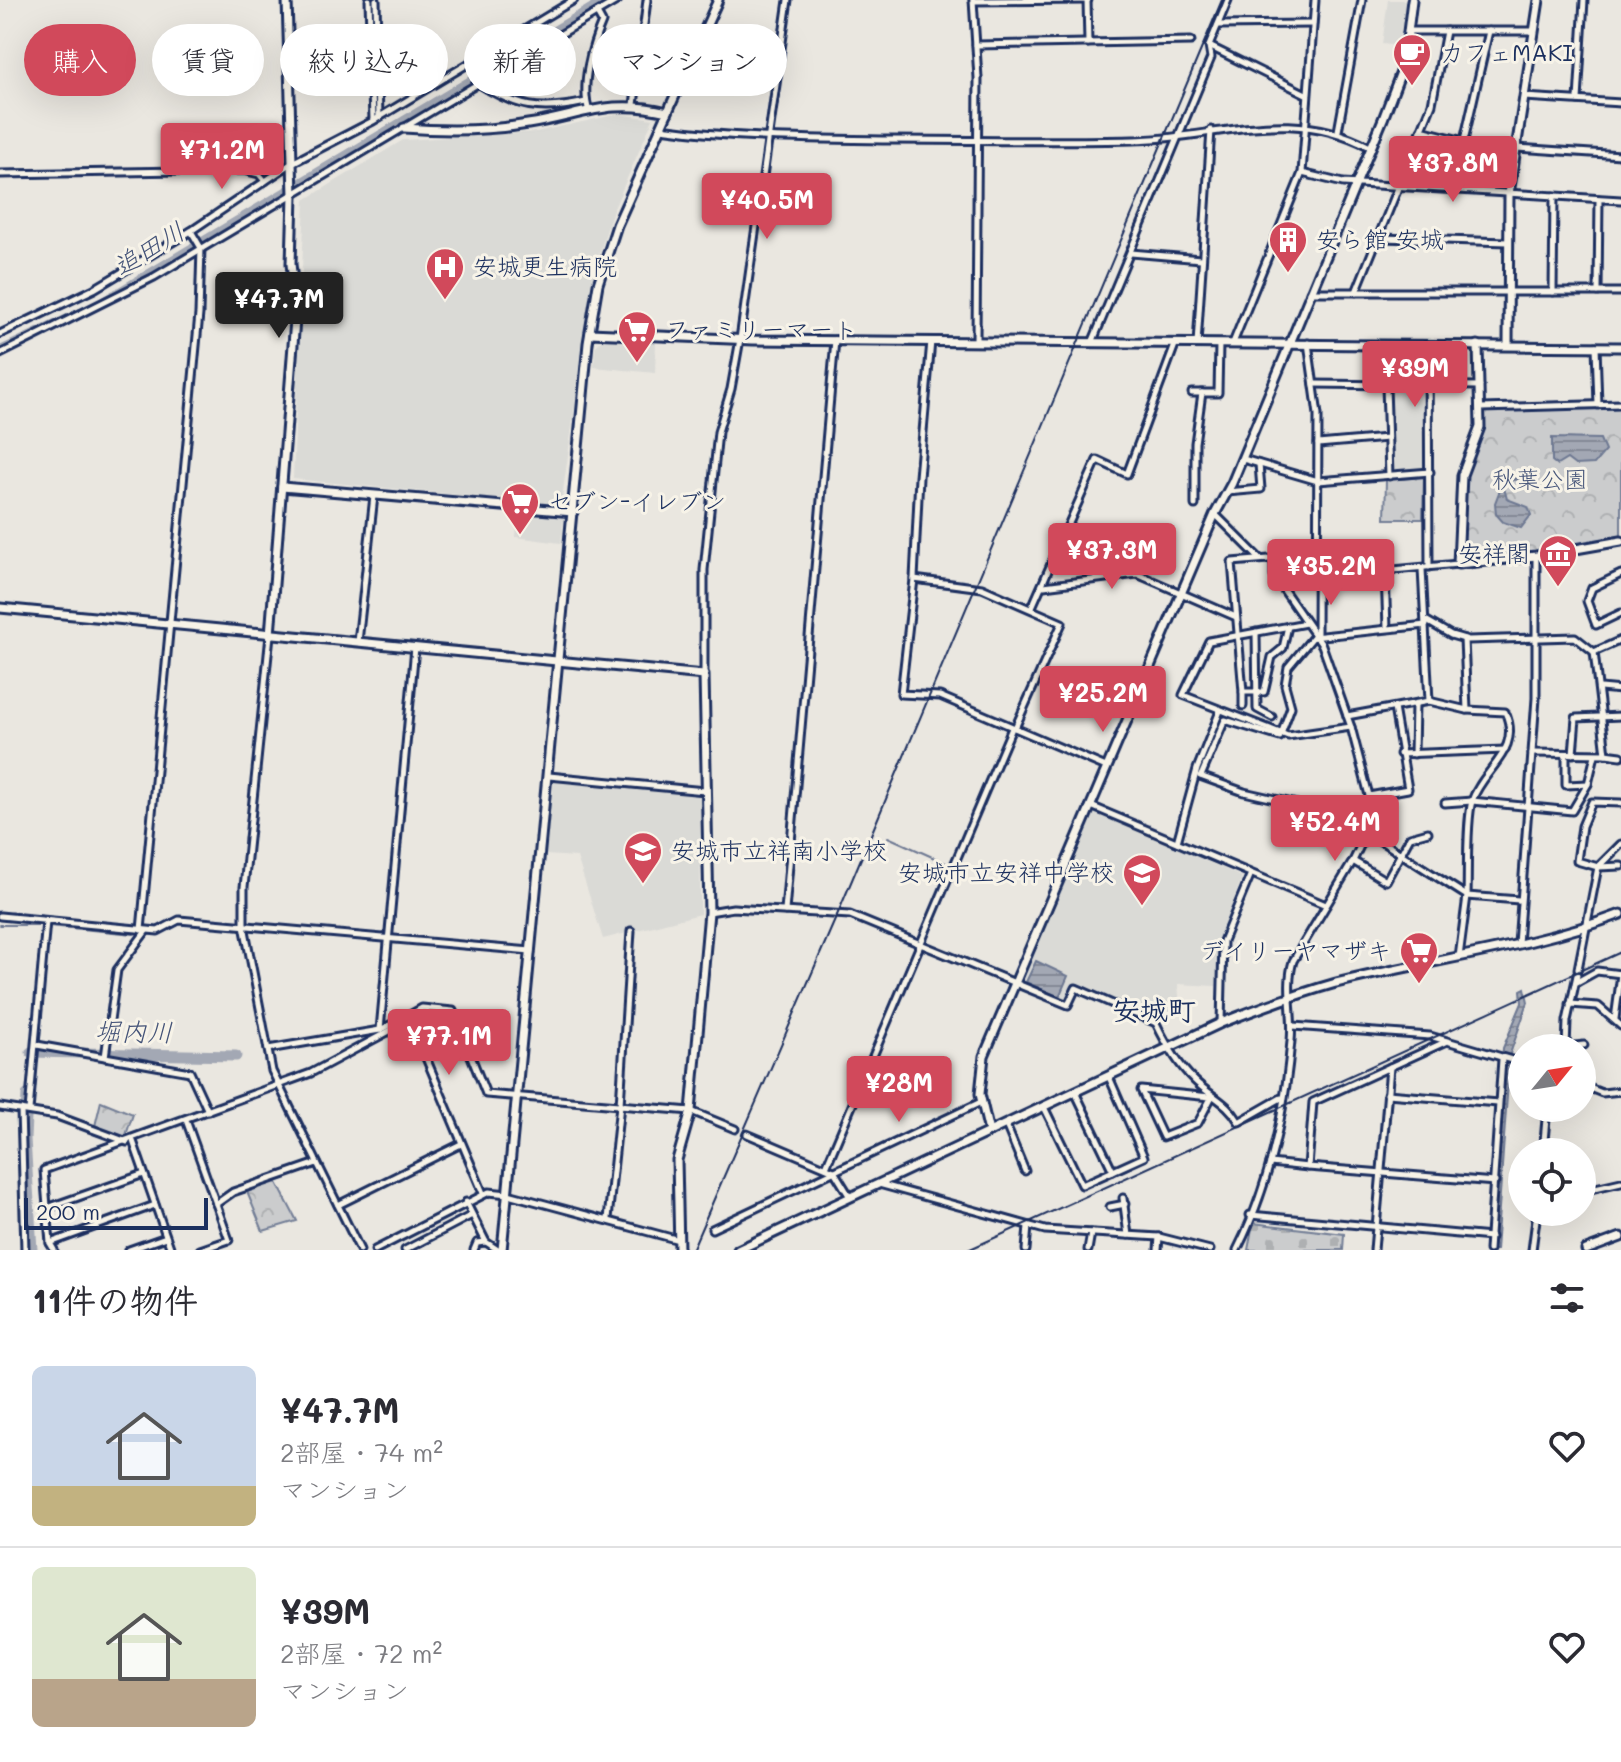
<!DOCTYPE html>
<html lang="ja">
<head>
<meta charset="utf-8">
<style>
  body { margin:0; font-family:Mali,"Klee One",sans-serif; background:#f7f7f7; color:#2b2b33; height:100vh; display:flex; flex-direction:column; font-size:30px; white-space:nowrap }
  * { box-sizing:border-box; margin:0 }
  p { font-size:26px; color:#7c7c81 }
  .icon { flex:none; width:44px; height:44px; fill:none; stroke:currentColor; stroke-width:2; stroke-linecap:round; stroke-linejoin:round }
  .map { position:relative; height:1250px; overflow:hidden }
  .panel { display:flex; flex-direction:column; background:#fff; flex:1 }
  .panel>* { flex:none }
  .guide { position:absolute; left:24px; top:24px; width:800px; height:72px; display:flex; gap:16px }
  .needle { width:52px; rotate:60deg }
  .buttons { position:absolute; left:1508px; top:1034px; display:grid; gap:16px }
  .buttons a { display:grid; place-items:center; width:88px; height:88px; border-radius:50%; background:#fff; box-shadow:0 8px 32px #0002; font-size:40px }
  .scale { position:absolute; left:24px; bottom:20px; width:184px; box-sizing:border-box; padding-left:8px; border:4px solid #1b2f5e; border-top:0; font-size:22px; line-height:28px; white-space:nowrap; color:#1b2f5e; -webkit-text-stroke:6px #f7f3e8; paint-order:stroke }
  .price { position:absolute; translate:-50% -68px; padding:0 18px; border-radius:8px; background:#d1495b; color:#fff; font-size:26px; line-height:52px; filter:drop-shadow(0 2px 4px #0008) }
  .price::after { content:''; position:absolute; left:50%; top:48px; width:24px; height:18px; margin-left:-12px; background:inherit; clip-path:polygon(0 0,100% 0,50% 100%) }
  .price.active { background:#222; color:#fff }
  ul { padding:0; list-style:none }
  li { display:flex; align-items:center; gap:24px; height:200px; padding:0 32px }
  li+li { border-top:2px solid #e1e1e2 }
  li span { display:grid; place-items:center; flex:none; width:224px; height:160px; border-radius:12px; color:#555 }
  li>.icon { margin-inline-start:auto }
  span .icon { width:96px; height:96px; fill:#fffc; stroke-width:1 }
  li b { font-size:34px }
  h2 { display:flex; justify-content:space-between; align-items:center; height:96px; padding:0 32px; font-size:34px }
  .chip { padding:0 28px; border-radius:36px; background:#fff; box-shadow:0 8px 32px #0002; font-size:28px; line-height:72px }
  .chip.active { background:#d1495b; color:#fff }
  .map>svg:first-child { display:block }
  .built { fill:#dadad6 }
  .cemetery { fill:url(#cemetery-stones); stroke:#737e96; stroke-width:2 }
  .park { fill:url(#park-crowns); stroke:#737e96; stroke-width:2 }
  .water { fill:url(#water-rules); stroke:#6d7892; stroke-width:2 }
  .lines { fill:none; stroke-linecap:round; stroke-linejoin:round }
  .stream { stroke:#6d7892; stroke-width:2 }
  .canal { stroke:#a3a8b4; stroke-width:6 }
  .river { stroke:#a3a8b4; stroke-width:11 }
  .minor-casing { stroke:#1b2f5e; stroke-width:11 }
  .tertiary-casing { stroke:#1b2f5e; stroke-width:13 }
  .secondary-casing { stroke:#1b2f5e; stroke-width:13 }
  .minor { stroke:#f7f3e8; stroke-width:5 }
  .tertiary { stroke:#f7f3e8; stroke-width:7 }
  .secondary { stroke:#f7f3e8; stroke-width:7 }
  .rail { stroke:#1b2f5e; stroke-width:2 }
  .labels { text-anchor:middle; stroke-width:6; stroke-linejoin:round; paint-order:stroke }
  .poi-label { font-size:24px; fill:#1b2f5e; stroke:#f7f3e8; text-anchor:start }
  .park-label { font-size:24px; fill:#47567a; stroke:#f7f3e8 }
  .water-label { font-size:26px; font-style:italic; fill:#445378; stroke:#f7f3e8 }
  .quarter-label { font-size:28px; font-weight:bold; fill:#1b2f5e; stroke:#f7f3e8 }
</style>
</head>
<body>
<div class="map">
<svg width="1621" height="1250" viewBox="0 0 1621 1250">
  <defs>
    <pattern id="cemetery-stones" width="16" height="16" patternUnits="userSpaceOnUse" patternTransform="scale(2)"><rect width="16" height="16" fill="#cbcccd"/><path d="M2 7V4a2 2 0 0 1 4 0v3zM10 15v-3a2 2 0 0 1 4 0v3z" fill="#aeb0b2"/></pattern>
    <pattern id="park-crowns" width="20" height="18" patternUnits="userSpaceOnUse" patternTransform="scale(2)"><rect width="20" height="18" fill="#cbcccd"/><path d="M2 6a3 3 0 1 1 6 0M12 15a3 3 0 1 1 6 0" fill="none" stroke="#aeb0b2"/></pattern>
    <pattern id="water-rules" width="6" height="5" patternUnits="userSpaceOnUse" patternTransform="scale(2)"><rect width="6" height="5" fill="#a3a8b4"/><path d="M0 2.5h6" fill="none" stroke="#848996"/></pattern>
  </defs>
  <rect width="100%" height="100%" fill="#eae7e0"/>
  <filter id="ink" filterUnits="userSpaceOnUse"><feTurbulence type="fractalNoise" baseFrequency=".0125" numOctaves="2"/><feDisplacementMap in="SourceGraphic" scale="16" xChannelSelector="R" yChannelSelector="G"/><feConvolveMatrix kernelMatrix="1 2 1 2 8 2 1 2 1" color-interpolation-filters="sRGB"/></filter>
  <g filter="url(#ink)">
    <g class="built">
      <path d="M1388 0H1406L1401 46 1382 44Z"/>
      <path d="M619 114 653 119 612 213 594 271 561 505 293 479 305 200 403 140 536 132Z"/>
      <path d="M603 339 656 342 655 373 594 367 595 347Z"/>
      <path d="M1390 388H1425L1426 470 1390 471Z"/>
      <path d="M518 511 564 514 561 543 516 537Z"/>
      <path d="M554 779 700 793V914L603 939 577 857 545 855Z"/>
      <path d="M1093 810 1242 877 1220 937 1216 986 1178 984 1180 1007 1154 1021 1076 984 1067 1001 1020 984Z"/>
    </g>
    <path class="cemetery" d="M1253 1223 1344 1234 1343 1250H1248Z"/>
    <g class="park">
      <path d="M1422 134 1460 144 1449 185 1406 184Z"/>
      <path d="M1621 407V539L1534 554 1461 559 1464 476 1483 429V412Z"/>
      <path d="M1424 477 1423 519H1385L1386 480Z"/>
      <path d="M101 1101 133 1114 125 1138 95 1126Z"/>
      <path d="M274 1177 297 1221 263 1231 245 1187Z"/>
    </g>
    <g class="water">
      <path d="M1552 438 1600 439 1605 451 1594 464 1575 465 1567 459 1557 465 1552 461Z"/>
      <path d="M1527 470 1526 479 1512 480 1504 488 1507 499 1528 507 1531 515 1521 528 1503 522 1496 514 1495 503 1503 482 1522 476Z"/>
      <path d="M1036 961 1068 976 1059 997 1026 982Z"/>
      <path d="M1525 988 1528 1002 1510 1054 1496 1250H1490L1503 1048 1522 1003 1521 990Z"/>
    </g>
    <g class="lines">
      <g class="stream">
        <path d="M888 837 950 865"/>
        <path d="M0 925H43"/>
        <path d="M49 926 134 934"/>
        <path d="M27 1095 34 1022"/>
      </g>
      <g class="canal">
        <path d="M104 299 602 0"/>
        <path d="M0 349 80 311"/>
      </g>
      <g class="river">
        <path d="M31 1052 236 1056"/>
        <path d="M27 1095 25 1139 32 1250"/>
      </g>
      <g class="minor-casing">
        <g id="minor">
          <path d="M369 0 373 120"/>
          <path d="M376 0 379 117"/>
          <path d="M973 0 978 78 976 341"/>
          <path d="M1087 0 1088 43"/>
          <path d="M973 1 1088 0"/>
          <path d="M1218 25 1313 24"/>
          <path d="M1410 31H1534"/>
          <path d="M976 45 1191 41"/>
          <path d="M1209 46 1306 94"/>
          <path d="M478 83C517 108 540 112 586 102"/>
          <path d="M1524 97 1621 103"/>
          <path d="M1578 100 1584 0"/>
          <path d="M634 105 647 0"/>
          <path d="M589 111C580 86 592 45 602 22L597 13"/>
          <path d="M661 128C738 139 813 139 890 140 971 140 1052 142 1133 140 1217 139 1290 104 1370 147"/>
          <path d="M1421 130 1464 141"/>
          <path d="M1338 131 1362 0"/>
          <path d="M1517 148 1621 155"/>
          <path d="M1302 173 1343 183 1621 200"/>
          <path d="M0 174 243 170 259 174 265 181"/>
          <path d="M1453 189 1489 31"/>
          <path d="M1381 238 1508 242"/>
          <path d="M1131 253 1201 259"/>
          <path d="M1310 292H1621"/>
          <path d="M1356 292 1432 104 1446 31"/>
          <path d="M1553 292 1554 196"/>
          <path d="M1598 292 1599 199"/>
          <path d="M0 334 94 289 191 231 292 163 373 121 574 0"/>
          <path d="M931 341 919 477 914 579 901 694 940 696 1106 767"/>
          <path d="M1092 343 1211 58 1209 46 1228 0"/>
          <path d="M1233 343 1302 173 1315 0"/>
          <path d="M1308 343 1318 415 1317 636"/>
          <path d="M1197 344 1211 130"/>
          <path d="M1428 345 1429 567"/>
          <path d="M1596 346 1598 405"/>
          <path d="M0 354 154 277 618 0"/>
          <path d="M1314 384 1480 386"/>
          <path d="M1386 386 1389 476"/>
          <path d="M1192 393H1218L1219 344"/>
          <path d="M1481 408 1621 404"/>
          <path d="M1318 444 1387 438"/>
          <path d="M1243 459 1318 481 1430 472"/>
          <path d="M1227 492 1261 489 1259 464"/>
          <path d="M1195 505V443L1202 393"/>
          <path d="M1215 514 1260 559"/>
          <path d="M1385 573 1387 628"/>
          <path d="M1621 574 1592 588 1587 601 1596 625 1621 613"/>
          <path d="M1317 577 1458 564"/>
          <path d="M914 579 982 588 1062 623 1015 728"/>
          <path d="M1044 586 1137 574 1236 617"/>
          <path d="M1032 607 1097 460 1127 474 1175 345"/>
          <path d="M1427 621 1451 635 1468 640 1575 637 1594 652 1621 640"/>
          <path d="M1306 623 1209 641 1183 695 1288 736 1351 727"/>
          <path d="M1288 626 1283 648 1272 657 1264 692H1243L1232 562 1317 555"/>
          <path d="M1256 632 1257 709 1272 717"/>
          <path d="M270 635 244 887V925L272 1071 360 1250"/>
          <path d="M358 642 374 496"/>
          <path d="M704 675V570L718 432 731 389 740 339 788 0"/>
          <path d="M1600 688 1621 690"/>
          <path d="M1243 692V706"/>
          <path d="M1429 701 1467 710 1464 639"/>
          <path d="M1467 710 1505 712C1523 751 1483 768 1472 801 1466 822 1468 872 1467 896L1519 900"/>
          <path d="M1347 716 1429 701 1422 569"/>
          <path d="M1532 753 1606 754 1594 652"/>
          <path d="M1400 754 1505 750"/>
          <path d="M1414 754 1415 704"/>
          <path d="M1566 754V785L1588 784"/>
          <path d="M1573 754 1576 718 1621 716"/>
          <path d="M1606 754 1621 756"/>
          <path d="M549 776 705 791"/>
          <path d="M1200 776 1244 792 1315 808 1371 803"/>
          <path d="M1201 776 1225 720 1280 737 1291 707 1285 685 1288 667 1313 637 1426 625"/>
          <path d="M1369 796 1408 789 1394 708"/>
          <path d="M1445 803 1472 801 1572 811 1588 784 1595 755"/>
          <path d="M1621 803 1592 802 1582 826 1577 861 1598 867 1621 866"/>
          <path d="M1091 806 1326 905"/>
          <path d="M1365 831 1467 896 1459 957"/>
          <path d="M1177 842 1197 769 1220 711"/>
          <path d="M1353 861 1386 881 1410 837 1428 832"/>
          <path d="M785 911 835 340"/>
          <path d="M709 912 733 908 850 915 1068 1005 1076 988 1156 1023C1166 1044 1177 1064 1194 1080 1211 1097 1227 1101 1239 1122L1281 1098"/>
          <path d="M0 916 158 931 179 920 531 951"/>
          <path d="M141 930 199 314 201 248 191 231"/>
          <path d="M1518 944 1536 698V556"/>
          <path d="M1578 969 1598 867 1621 844"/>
          <path d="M1577 982 1597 971 1621 974"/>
          <path d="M1570 1004 1598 1006 1621 1026"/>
          <path d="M1615 1019 1621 974"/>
          <path d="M410 1020 483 1193"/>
          <path d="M1221 1023 1223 941 1250 876"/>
          <path d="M1293 1026 1430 1036 1522 1063"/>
          <path d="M380 1030 415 647"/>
          <path d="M37 1045 190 1072 208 1111"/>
          <path d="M1566 1047 1584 1045"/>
          <path d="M1566 1048 1567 1021 1577 975"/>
          <path d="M268 1049 380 1030 408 1016"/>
          <path d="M105 1057 117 970 146 931"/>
          <path d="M1582 1085 1602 1093 1621 1091"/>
          <path d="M1075 1092 1113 1171"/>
          <path d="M1387 1094 1498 1103"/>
          <path d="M1210 1097 1141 1090 1163 1137 1198 1123 1212 1096"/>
          <path d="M0 1107 57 1116 127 1142"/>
          <path d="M1044 1107 1082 1185 1144 1157 1109 1077"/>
          <path d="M21 1110 25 1250"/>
          <path d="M29 1111 46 921"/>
          <path d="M186 1120 229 1240 200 1250"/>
          <path d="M1006 1125 1025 1171"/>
          <path d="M747 1134 834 1171 850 1197"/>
          <path d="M133 1141 171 1250"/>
          <path d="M1543 1152 1547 1108"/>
          <path d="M1270 1163 1308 1167 1313 1102 1445 1042"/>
          <path d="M826 1167 1012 728"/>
          <path d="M1308 1167 1495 1182"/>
          <path d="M879 1184 1045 1230 1159 1237 1210 1250"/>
          <path d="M1582 1191 1621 1182"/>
          <path d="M1123 1198 1128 1235"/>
          <path d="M466 1202 486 1242 498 1250"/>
          <path d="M216 1204 233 1192 317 1163"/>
          <path d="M338 1205 461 1144"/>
          <path d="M1110 1207 1125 1204"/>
          <path d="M47 1208 144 1174"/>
          <path d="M1250 1215 1491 1237"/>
          <path d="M608 1219 620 1105 631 931"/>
          <path d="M712 1229 981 1102"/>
          <path d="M50 1243 44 1170 311 1073 410 1020 408 1016 422 1008 453 1011 486 1094 691 1111 735 1129"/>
          <path d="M54 1250 50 1243 155 1205"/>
          <path d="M129 1250 166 1237"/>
          <path d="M375 1250 489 1192 508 1194 679 1240"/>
          <path d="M405 1250 472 1215"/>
          <path d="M474 1250 477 1243 486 1242"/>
          <path d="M1026 1250 1028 1226"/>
          <path d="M1088 1250 1091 1233"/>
          <path d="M1158 1250 1159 1237"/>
          <path d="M1237 1250C1269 1187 1285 1111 1291 1041 1294 1014 1285 988 1293 961L1353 861 1362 842 1371 803 1351 727 1322 645 1274 576V559"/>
          <path d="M1374 1250 1390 1067"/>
          <path d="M1489 1250 1502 1059"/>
          <path d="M1532 1250 1537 1212"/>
        </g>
      </g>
      <g class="tertiary-casing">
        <g id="tertiary">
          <path d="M404 128C444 131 488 131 528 124 584 115 608 98 668 112"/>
          <path d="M590 333 753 340 1621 347"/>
          <path d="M1478 345 1480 427 1462 475 1458 564 1536 556 1621 541"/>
          <path d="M1508 345 1509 194 1539 0"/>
          <path d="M282 487 573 512"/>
          <path d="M0 608 704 675 709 912 691 1111 677 1160 679 1250"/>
          <path d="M270 635 296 307 291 264 293 195 287 0"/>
          <path d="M989 1132 980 1094 984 1056 1215 514 1232 483 1383 119 1404 64 1412 0"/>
          <path d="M502 1250 588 343 598 284 617 225 718 0"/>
          <path d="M738 1250 1221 1023C1259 1008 1297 994 1336 983 1431 959 1529 949 1621 914"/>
        </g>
      </g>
      <g class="secondary-casing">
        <path id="secondary" d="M1586 1250 1621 1237"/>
      </g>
      <use href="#minor" class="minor"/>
      <use href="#tertiary" class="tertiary"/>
      <use href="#secondary" class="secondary"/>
      <g class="rail">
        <path d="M692 1250 841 906 1222 0"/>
        <path d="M968 1250 1621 952"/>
      </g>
    </g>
  </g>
  <defs>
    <g id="cafe-pin" transform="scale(2)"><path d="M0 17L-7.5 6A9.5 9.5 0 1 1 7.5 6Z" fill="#d1495b" stroke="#f7f3e8"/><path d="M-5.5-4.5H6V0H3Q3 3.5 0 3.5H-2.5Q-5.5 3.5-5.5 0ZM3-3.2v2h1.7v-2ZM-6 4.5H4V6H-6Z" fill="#fff"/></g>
    <g id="building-pin" transform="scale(2)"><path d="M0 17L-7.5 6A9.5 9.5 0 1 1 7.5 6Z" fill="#d1495b" stroke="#f7f3e8"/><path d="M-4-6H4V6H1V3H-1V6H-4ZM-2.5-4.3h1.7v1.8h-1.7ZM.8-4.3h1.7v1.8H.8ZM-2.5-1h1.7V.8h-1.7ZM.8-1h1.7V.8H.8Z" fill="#fff"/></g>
    <g id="hospital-pin" transform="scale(2)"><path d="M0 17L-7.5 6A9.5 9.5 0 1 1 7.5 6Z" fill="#d1495b" stroke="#f7f3e8"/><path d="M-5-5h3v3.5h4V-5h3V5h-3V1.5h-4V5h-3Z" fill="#fff"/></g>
    <g id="supermarket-pin" transform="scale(2)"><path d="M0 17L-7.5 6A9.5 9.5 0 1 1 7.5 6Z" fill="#d1495b" stroke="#f7f3e8"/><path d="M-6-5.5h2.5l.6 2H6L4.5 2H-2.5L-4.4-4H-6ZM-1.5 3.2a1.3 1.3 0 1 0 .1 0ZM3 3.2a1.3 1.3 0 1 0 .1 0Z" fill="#fff"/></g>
    <g id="museum-pin" transform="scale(2)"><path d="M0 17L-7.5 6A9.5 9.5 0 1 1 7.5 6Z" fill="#d1495b" stroke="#f7f3e8"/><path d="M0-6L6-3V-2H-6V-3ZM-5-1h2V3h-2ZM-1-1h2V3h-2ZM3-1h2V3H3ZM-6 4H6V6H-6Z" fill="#fff"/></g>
    <g id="school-pin" transform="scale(2)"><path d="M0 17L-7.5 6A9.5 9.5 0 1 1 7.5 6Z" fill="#d1495b" stroke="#f7f3e8"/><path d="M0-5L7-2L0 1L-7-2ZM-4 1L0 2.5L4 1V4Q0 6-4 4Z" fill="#fff"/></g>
  </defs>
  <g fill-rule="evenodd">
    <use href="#cafe-pin" x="1412" y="53"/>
    <use href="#building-pin" x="1288" y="240"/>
    <use href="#hospital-pin" x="445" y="267"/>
    <use href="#supermarket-pin" x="637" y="330"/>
    <use href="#supermarket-pin" x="520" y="502"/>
    <use href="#museum-pin" x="1558" y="554"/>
    <use href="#school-pin" x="643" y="851"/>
    <use href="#school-pin" x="1142" y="873"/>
    <use href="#supermarket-pin" x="1419" y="951"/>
  </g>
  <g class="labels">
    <g class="poi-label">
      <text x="1440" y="61">カフェMAKI</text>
      <text x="1316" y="248">安ら館 安城</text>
      <text x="473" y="275">安城更生病院</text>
      <text x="665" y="338">ファミリーマート</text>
      <text x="548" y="510">セブン-イレブン</text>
      <text x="1530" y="562" text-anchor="end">安祥閣</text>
      <text x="671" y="859">安城市立祥南小学校</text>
      <text x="1114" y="881" text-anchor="end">安城市立安祥中学校</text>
      <text x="1391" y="959" text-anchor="end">デイリーヤマザキ</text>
    </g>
    <g class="park-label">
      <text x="1540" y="488">秋葉公園</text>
    </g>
    <g class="water-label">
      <text transform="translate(149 249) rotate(-31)" y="9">追田川</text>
      <text transform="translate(134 1032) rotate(1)" y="9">堀内川</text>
    </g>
    <g class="quarter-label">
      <text x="1154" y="1020">安城町</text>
    </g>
  </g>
</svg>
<div class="buttons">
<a><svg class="needle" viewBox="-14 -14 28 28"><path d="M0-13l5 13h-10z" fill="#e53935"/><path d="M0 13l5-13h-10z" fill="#7c7c81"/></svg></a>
<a><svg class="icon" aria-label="locate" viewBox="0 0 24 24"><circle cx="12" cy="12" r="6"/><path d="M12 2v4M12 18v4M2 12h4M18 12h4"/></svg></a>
</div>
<div class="scale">200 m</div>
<b class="price" style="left:222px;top:191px">¥71.2M</b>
<b class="price" style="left:1453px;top:204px">¥37.8M</b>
<b class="price" style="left:767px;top:241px">¥40.5M</b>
<b class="price active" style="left:279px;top:340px">¥47.7M</b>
<b class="price" style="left:1415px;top:409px">¥39M</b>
<b class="price" style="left:1112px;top:591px">¥37.3M</b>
<b class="price" style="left:1331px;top:607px">¥35.2M</b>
<b class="price" style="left:1103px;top:734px">¥25.2M</b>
<b class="price" style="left:1335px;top:863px">¥52.4M</b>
<b class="price" style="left:449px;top:1077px">¥77.1M</b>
<b class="price" style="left:899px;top:1124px">¥28M</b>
<div class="guide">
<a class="chip active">購入</a>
<a class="chip">賃貸</a>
<a class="chip">絞り込み</a>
<a class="chip">新着</a>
<a class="chip">マンション</a>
</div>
</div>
<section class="panel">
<h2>11件の物件<svg class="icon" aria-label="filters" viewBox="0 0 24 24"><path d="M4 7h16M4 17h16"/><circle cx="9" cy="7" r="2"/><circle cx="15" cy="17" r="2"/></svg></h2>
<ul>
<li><span style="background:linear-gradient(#c9d6e8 75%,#c2b280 0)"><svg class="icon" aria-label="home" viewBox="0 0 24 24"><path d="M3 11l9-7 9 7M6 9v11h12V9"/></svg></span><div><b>¥47.7M</b><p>2部屋 · 74 m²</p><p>マンション</p></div><svg class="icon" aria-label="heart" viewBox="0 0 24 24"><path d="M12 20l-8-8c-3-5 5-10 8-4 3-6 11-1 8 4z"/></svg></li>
<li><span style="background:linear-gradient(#dfe7d0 70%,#b9a48a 0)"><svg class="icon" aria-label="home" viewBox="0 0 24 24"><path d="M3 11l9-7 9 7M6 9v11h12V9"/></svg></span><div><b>¥39M</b><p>2部屋 · 72 m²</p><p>マンション</p></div><svg class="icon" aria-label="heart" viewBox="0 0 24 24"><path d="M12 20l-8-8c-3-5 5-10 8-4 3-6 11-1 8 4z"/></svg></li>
</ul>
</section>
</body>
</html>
